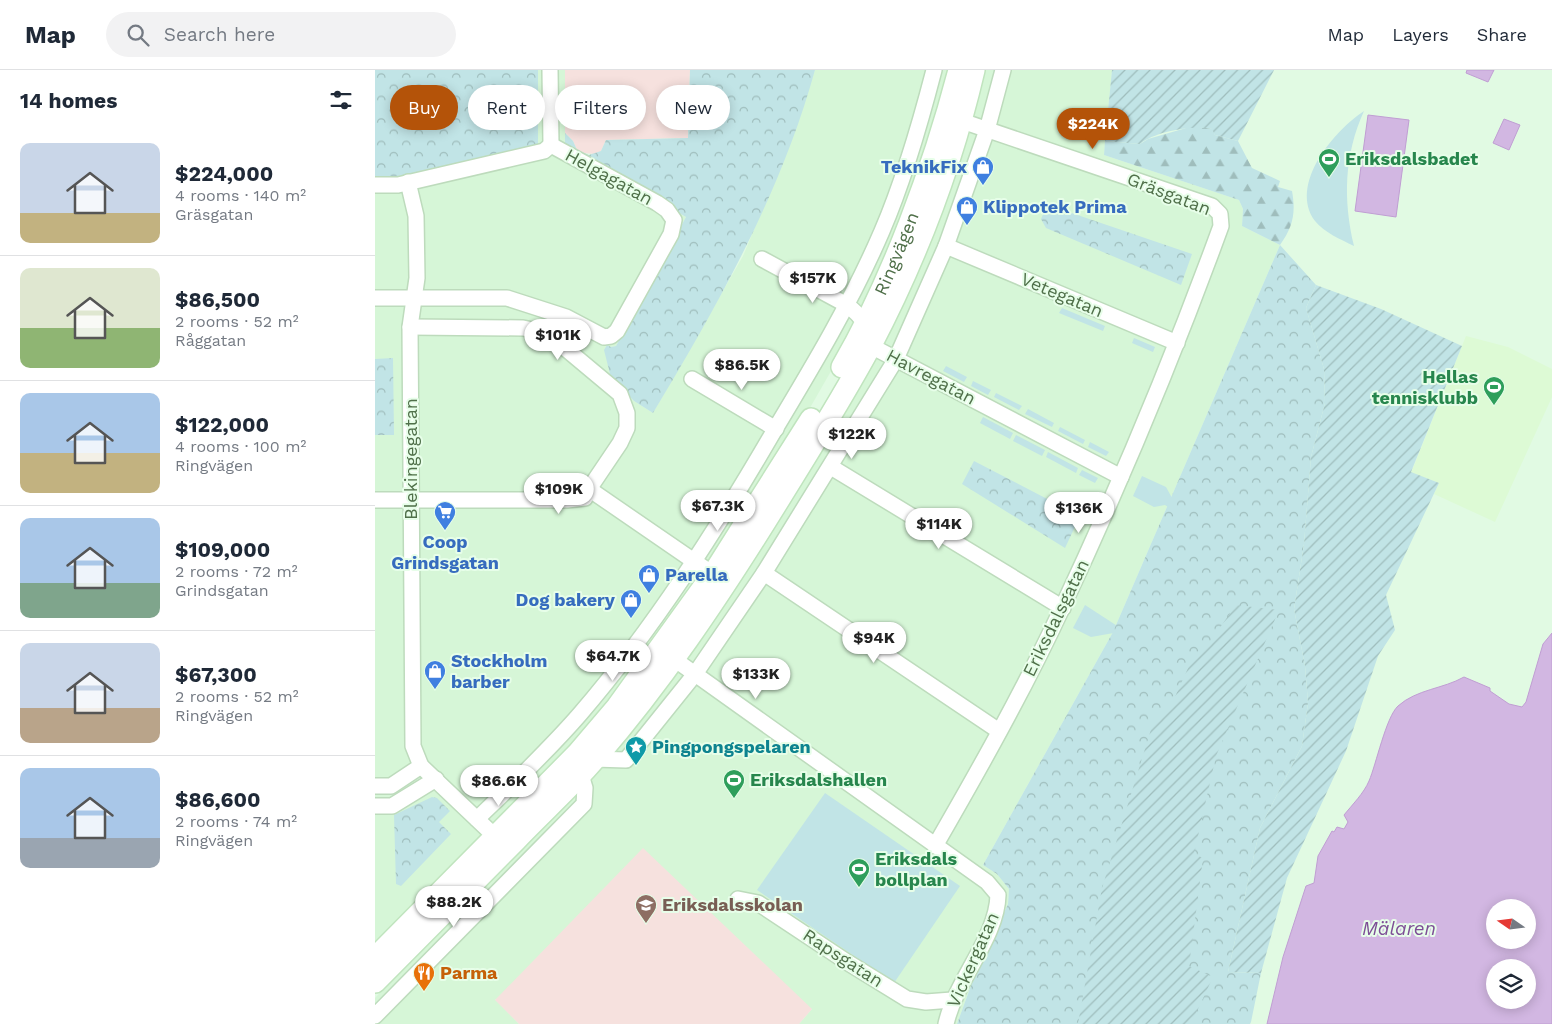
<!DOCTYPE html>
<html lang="en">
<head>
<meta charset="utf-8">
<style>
  body { margin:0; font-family:"Work Sans",sans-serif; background:#f2f2f3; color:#1f2937; height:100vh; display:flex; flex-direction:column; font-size:19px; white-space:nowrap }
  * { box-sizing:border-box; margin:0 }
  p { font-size:16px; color:#747a83 }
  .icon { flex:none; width:28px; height:28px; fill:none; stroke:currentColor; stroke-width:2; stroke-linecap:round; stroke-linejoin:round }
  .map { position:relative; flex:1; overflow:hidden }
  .sheet { display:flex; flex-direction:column; background:#fff; width:375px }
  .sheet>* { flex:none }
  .top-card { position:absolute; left:15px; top:15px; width:475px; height:45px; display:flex; gap:10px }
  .needle { width:32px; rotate:284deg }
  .controls { position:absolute; left:1111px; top:829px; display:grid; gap:10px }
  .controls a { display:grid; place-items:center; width:50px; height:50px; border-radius:50%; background:#fff; box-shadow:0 2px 12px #0003; font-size:25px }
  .price { position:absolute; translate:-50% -42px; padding:0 11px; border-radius:18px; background:#fff; color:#222; font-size:16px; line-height:32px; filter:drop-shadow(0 1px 2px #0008) }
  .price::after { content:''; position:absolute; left:50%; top:30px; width:15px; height:11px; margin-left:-8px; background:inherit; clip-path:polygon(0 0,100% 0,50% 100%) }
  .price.selected { background:#b45309; color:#fff }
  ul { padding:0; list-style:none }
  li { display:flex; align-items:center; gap:15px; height:125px; padding:0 20px }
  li+li { border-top:1px solid #e0e1e3 }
  li span { display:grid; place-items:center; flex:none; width:140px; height:100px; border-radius:10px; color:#555 }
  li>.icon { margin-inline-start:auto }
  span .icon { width:60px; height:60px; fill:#fffc; stroke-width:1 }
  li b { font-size:21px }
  h2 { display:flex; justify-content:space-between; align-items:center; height:60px; padding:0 20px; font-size:21px }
  .tag { padding:0 18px; border-radius:22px; background:#fff; box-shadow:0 2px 12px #0003; font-size:18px; line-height:45px }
  .tag.selected { background:#b45309; color:#fff }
  header { display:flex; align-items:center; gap:30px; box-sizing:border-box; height:70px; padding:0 25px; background:#fff; border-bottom:1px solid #e0e1e3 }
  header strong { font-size:24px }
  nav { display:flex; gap:28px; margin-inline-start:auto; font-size:18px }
  .search { width:350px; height:45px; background:#f2f2f3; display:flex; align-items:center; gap:12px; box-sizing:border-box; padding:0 18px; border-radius:28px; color:#747a83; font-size:19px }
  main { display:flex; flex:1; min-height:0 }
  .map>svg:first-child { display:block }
  .residential { fill:#d6f6d7 }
  .commercial { fill:#ddfad5 }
  .education { fill:#f6e1de }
  .grass { fill:#c1e4e6 }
  .forest { fill:url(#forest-firs) }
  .park { fill:url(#park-crowns) }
  .garden { fill:url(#garden-furrows) }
  .water { fill:#d2b7e2; stroke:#c09ed3; fill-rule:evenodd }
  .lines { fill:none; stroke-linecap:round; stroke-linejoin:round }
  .minor-casing { stroke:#bddbbc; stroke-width:18 }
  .secondary-casing { stroke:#c0e4be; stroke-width:24 }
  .minor { stroke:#fff; stroke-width:15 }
  .secondary { stroke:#fff; stroke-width:21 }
  .labels { text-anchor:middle; stroke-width:4; stroke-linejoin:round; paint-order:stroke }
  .leisure-label { font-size:18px; font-weight:bold; fill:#27864d; stroke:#e7fee9; text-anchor:start }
  .shop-label { font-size:18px; font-weight:bold; fill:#366cbe; stroke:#e7fee9; text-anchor:start }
  .street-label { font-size:18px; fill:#50704a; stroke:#e7fee9 }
  .culture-label { font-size:18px; font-weight:bold; fill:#0d838f; stroke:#e7fee9; text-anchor:start }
  .education-label { font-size:18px; font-weight:bold; fill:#785e54; stroke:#e7fee9; text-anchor:start }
  .food-label { font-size:18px; font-weight:bold; fill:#c56008; stroke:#e7fee9; text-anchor:start }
  .water-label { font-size:19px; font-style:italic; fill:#7d4e96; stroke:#e7fee9 }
</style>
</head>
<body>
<header>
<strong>Map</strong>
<div class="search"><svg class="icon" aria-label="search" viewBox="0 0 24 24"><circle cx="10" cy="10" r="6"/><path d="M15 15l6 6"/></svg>Search here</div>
<nav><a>Map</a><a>Layers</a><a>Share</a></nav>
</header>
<main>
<section class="sheet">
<h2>14 homes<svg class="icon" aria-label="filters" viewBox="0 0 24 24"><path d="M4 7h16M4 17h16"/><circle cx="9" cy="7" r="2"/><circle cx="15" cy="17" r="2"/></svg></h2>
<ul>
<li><span style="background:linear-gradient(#c9d6e8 70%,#c2b280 0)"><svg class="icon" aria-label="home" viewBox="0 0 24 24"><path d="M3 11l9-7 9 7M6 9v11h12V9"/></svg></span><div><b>$224,000</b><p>4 rooms · 140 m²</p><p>Gräsgatan</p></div></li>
<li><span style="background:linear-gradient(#dfe7d0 60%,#8fb573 0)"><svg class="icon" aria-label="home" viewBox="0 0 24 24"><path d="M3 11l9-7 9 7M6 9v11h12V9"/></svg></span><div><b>$86,500</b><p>2 rooms · 52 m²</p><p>Råggatan</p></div></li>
<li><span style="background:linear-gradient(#a9c7e8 60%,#c2b280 0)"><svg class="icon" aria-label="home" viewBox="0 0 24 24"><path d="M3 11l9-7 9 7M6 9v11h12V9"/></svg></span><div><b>$122,000</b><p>4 rooms · 100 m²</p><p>Ringvägen</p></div></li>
<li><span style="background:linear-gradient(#a9c7e8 65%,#7fa58c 0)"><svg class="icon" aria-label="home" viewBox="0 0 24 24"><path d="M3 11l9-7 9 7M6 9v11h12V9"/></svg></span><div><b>$109,000</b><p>2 rooms · 72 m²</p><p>Grindsgatan</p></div></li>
<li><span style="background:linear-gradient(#c9d6e8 65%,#b9a48a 0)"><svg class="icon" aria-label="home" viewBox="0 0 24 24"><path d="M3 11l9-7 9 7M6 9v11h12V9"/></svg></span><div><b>$67,300</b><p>2 rooms · 52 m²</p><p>Ringvägen</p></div></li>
<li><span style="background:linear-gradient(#a9c7e8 70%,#9aa5b1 0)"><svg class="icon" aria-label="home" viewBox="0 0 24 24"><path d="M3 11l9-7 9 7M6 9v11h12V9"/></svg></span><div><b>$86,600</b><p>2 rooms · 74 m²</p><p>Ringvägen</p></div></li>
</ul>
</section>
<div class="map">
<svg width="1177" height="954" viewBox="0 0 1177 954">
  <defs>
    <pattern id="forest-firs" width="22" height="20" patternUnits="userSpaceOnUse" patternTransform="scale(1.25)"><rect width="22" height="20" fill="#c1e4e6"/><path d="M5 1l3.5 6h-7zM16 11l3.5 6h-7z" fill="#9fbdbc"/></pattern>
    <pattern id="park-crowns" width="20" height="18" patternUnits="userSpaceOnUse" patternTransform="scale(1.25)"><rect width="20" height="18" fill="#c1e4e6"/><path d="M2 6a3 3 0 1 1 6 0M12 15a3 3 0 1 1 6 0" fill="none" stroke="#9fbdbc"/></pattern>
    <pattern id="garden-furrows" width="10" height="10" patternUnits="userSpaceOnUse" patternTransform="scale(1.25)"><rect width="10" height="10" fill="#c1e4e6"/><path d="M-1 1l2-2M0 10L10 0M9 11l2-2" fill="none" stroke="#9fbdbc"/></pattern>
  </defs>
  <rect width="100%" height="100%" fill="#e1fae3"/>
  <g class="residential">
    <path d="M163 0H190V77L311 147 241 276 236 277 251 323 259 331 278 343 368 186 413 78 440 0H577L571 29 491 240 416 371 334 499 192 685 0 873V107L44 105 163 74Z"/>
    <path d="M609 0H737L729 85 864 130 868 139 867 156 905 175 738 562 608 795 622 804 634 819 633 834 598 910 582 954H424L437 939 120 929 144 954H0V928L242 678 359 522 441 389 513 267 556 167 593 66Z"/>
  </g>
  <path class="commercial" d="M1091 266 1133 277 1177 299V327L1120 452 1059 424 1064 413 1036 403Z"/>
  <g class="education">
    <path d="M190 0H315L313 68 231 70 226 81 220 84 207 83 202 80 198 71 190 63Z"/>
    <path d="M268 778 437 939 424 954H144L120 930Z"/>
  </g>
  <g class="grass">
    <path d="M989 41C969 85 968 130 979 176 965 169 950 163 940 151 913 114 960 60 989 41Z"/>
    <path d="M687 238 730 256 728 261 684 243Z"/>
    <path d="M759 268 780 277 778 282 757 273Z"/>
    <path d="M571 296 592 307 589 312 568 301Z"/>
    <path d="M598 311 616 320 613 325 596 316Z"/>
    <path d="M621 323 647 336 644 340 619 327Z"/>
    <path d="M653 339 679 353 677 357 650 344Z"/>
    <path d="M608 347 638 363 635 369 605 353Z"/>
    <path d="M685 357 710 370 708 374 683 361Z"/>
    <path d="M641 365 670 380 667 386 638 371Z"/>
    <path d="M715 372 734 382 731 386 713 377Z"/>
    <path d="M673 382 703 398 701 403 671 387Z"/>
    <path d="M707 400 723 408 720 413 704 405Z"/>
    <path d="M767 406 791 417 807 446 790 435 779 437 758 426Z"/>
    <path d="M710 535 750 561 716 567 698 558Z"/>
    <path d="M450 723 585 816 519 913 382 820Z"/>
  </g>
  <path class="forest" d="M818 56 838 59 840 65 863 71 877 98 905 111 903 117 917 121C921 143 918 157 905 175L867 156 868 139 864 130 729 85 730 71 765 74 773 69Z"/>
  <g class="park">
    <path d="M0 0H163V74L44 105 0 107Z"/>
    <path d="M315 0H440C406 123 343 235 278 343L259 331 236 308 229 280 232 275 236 277 241 276 311 147 190 77V63L198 71 202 80 214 85 226 81 231 70 313 68Z"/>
    <path d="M679 137 817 184 806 215 671 158 666 149 670 140Z"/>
    <path d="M905 175 941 215 931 238 949 299 950 333 936 387 929 474 919 539 930 596 933 633 927 676 885 758 853 902 886 903 876 952 875 954H582L598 910 633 834 634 819 622 804 608 795 738 562Z"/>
    <path d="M18 288 19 365H0V289Z"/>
    <path d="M599 391 705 446 690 478 587 414Z"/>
    <path d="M57 727 62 728 75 741 64 752 76 764 26 816 21 814 19 745Z"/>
  </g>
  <g class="garden">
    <path d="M737 0H899L863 71 840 65 837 59C818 55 781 61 765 74L730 71Z"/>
    <path d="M941 215 1006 239 1087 276 1036 402 1064 413 1011 525 1020 560 1003 586 971 681 912 808 886 903 853 902 885 758 927 676 933 633 930 596 919 539 929 474 936 387 950 333 949 299 931 238Z"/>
    <path d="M861 535 904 540 841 686 819 784 828 788 814 896 838 907 816 954H703L727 818 778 653 800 627 818 587 832 576Z"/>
  </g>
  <g class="water">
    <path d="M1092 0H1119L1113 12 1091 3Z"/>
    <path d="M993 45 1034 50 1021 147 980 141Z"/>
    <path d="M1129 49 1145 55 1134 80 1118 73Z"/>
    <path d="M1177 563V954H892L908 887 931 816 939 813 943 786 957 761 959 762 962 757 969 759 973 752 969 745C977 735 989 723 994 711 1001 695 1011 647 1023 636 1042 619 1068 619 1089 607L1115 618V621L1134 634 1147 637 1151 632 1168 574ZM1120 838H1152V870H1120ZM1120 898H1152V930H1120Z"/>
  </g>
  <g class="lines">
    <g class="minor-casing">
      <g id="minor">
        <path d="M175 0 176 75"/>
        <path d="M33 112 41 146 42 208 35 257 38 676 46 696 127 773"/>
        <path d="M0 115H23L169 81 176 75"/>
        <path d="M571 176 802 273"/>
        <path d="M387 189 472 235C490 249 491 254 496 276L746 407"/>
        <path d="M0 228H132L191 247 229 267 236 266 242 261 296 164 299 150 292 140 282 133 176 75"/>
        <path d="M35 257 148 258 172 263 245 324 252 343V358L245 373 214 419"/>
        <path d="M317 309 401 359"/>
        <path d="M456 397 688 538"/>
        <path d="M0 430H192L210 428 214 419 345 509"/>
        <path d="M389 503 624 661"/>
        <path d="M292 584 612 812 623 825C622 868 581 909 571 954"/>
        <path d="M219 689 251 690 320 604 389 503 521 289 571 176 612 60 628 0"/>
        <path d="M0 716H16L46 696"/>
        <path d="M0 736H17L61 709"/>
        <path d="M102 749C137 715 173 681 205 644 279 558 342 459 399 361 438 296 477 231 507 161 529 110 545 54 559 0"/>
        <path d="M560 776C605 698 650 618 688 536 746 412 799 285 846 156L845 144 837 136 578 48"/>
        <path d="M363 829 383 833 472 892 532 929 551 932 577 930"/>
        <path d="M0 946 209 734 210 718 206 705"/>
      </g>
    </g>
    <g class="secondary-casing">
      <g id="secondary">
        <path id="s1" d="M467 297C517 211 559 96 584 0"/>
        <path d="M0 888 202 684 242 637 338 504 436 349"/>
        <path d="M0 912C47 865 94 817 141 770 164 746 189 723 211 699 284 617 345 525 402 433 434 381 467 329 496 275 541 189 577 94 599 0"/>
      </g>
    </g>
    <use href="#minor" class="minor"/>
    <use href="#secondary" class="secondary"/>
  </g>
  <defs>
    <g id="stadium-pin" transform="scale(1.125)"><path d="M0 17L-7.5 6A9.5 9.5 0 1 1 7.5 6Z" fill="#2e9e5b" stroke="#e7fee9"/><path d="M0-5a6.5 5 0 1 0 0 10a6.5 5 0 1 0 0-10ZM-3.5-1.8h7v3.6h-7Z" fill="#fff"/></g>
    <g id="shop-pin" transform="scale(1.125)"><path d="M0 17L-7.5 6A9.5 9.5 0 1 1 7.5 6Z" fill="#3f7fe0" stroke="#e7fee9"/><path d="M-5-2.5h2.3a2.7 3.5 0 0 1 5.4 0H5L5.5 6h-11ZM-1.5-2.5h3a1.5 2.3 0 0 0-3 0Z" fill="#fff"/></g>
    <g id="supermarket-pin" transform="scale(1.125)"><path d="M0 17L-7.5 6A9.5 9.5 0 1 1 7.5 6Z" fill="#3f7fe0" stroke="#e7fee9"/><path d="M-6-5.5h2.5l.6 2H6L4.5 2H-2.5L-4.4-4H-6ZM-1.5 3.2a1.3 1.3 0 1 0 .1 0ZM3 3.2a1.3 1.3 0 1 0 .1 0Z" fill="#fff"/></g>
    <g id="sight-pin" transform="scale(1.125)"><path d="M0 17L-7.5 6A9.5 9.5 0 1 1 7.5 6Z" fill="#0f9aa8" stroke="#e7fee9"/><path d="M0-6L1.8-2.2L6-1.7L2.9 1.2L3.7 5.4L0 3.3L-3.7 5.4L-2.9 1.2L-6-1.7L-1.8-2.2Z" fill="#fff"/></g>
    <g id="school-pin" transform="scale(1.125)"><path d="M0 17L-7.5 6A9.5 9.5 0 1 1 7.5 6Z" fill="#8d6e63" stroke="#e7fee9"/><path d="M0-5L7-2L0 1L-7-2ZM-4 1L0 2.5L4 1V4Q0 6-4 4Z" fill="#fff"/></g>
    <g id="restaurant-pin" transform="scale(1.125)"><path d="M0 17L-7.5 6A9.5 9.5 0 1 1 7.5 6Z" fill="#e8710a" stroke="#e7fee9"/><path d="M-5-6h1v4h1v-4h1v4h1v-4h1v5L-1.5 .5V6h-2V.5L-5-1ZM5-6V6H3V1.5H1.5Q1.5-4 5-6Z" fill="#fff"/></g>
  </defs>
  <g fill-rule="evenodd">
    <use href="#stadium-pin" x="954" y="89"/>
    <use href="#shop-pin" x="608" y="97"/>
    <use href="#shop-pin" x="592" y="137"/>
    <use href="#stadium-pin" x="1119" y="317"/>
    <use href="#supermarket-pin" x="70" y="442"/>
    <use href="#shop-pin" x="274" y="505"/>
    <use href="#shop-pin" x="256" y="530"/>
    <use href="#shop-pin" x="60" y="601"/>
    <use href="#sight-pin" x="261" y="677"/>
    <use href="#stadium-pin" x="359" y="710"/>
    <use href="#stadium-pin" x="484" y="799"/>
    <use href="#school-pin" x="271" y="835"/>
    <use href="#restaurant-pin" x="49" y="903"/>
  </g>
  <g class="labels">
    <g class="leisure-label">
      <text x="970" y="95">Eriksdalsbadet</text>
      <text x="1103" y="313" text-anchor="end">Hellas<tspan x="1103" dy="21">tennisklubb</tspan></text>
      <text x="375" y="716">Eriksdalshallen</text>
      <text x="500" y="795">Eriksdals<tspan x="500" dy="21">bollplan</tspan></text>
    </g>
    <g class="shop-label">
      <text x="592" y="103" text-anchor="end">TeknikFix</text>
      <text x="608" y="143">Klippotek Prima</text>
      <text x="70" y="478" text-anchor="middle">Coop<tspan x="70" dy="21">Grindsgatan</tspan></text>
      <text x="290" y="511">Parella</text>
      <text x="240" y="536" text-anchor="end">Dog bakery</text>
      <text x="76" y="597">Stockholm<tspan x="76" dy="21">barber</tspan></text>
    </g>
    <g class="street-label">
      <text transform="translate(234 107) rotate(29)" y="6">Helgagatan</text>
      <text transform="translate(794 124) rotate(21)" y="6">Gräsgatan</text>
      <text dy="6" stroke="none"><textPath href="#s1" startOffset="126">Ringvägen</textPath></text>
      <text transform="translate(687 225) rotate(23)" y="6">Vetegatan</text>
      <text transform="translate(556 307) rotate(28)" y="6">Havregatan</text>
      <text transform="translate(36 389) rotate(-90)" y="6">Blekingegatan</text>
      <text transform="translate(681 548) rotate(-64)" y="6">Eriksdalsgatan</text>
      <text transform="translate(468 888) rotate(33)" y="6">Rapsgatan</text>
      <text transform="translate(598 890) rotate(-66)" y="6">Vickergatan</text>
    </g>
    <g class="culture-label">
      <text x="277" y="683">Pingpongspelaren</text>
    </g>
    <g class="education-label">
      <text x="287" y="841">Eriksdalsskolan</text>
    </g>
    <g class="food-label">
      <text x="65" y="909">Parma</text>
    </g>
    <g class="water-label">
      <text x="1024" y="865">Mälaren</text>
    </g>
  </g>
</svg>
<div class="controls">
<a><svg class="needle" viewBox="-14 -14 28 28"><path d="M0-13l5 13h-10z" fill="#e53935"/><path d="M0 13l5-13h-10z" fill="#747a83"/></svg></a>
<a><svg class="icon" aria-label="layers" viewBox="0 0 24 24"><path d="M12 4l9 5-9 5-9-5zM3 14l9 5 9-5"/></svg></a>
</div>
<b class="price selected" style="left:718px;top:80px">$224K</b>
<b class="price" style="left:438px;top:234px">$157K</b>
<b class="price" style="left:183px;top:291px">$101K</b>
<b class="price" style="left:367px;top:321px">$86.5K</b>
<b class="price" style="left:477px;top:390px">$122K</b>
<b class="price" style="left:184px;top:445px">$109K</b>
<b class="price" style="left:343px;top:462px">$67.3K</b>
<b class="price" style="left:704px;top:464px">$136K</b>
<b class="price" style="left:564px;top:480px">$114K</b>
<b class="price" style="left:499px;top:594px">$94K</b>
<b class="price" style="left:238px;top:612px">$64.7K</b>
<b class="price" style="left:381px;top:630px">$133K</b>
<b class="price" style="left:124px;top:737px">$86.6K</b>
<b class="price" style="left:79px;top:858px">$88.2K</b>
<div class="top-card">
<a class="tag selected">Buy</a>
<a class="tag">Rent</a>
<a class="tag">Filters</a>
<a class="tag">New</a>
</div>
</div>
</main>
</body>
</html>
